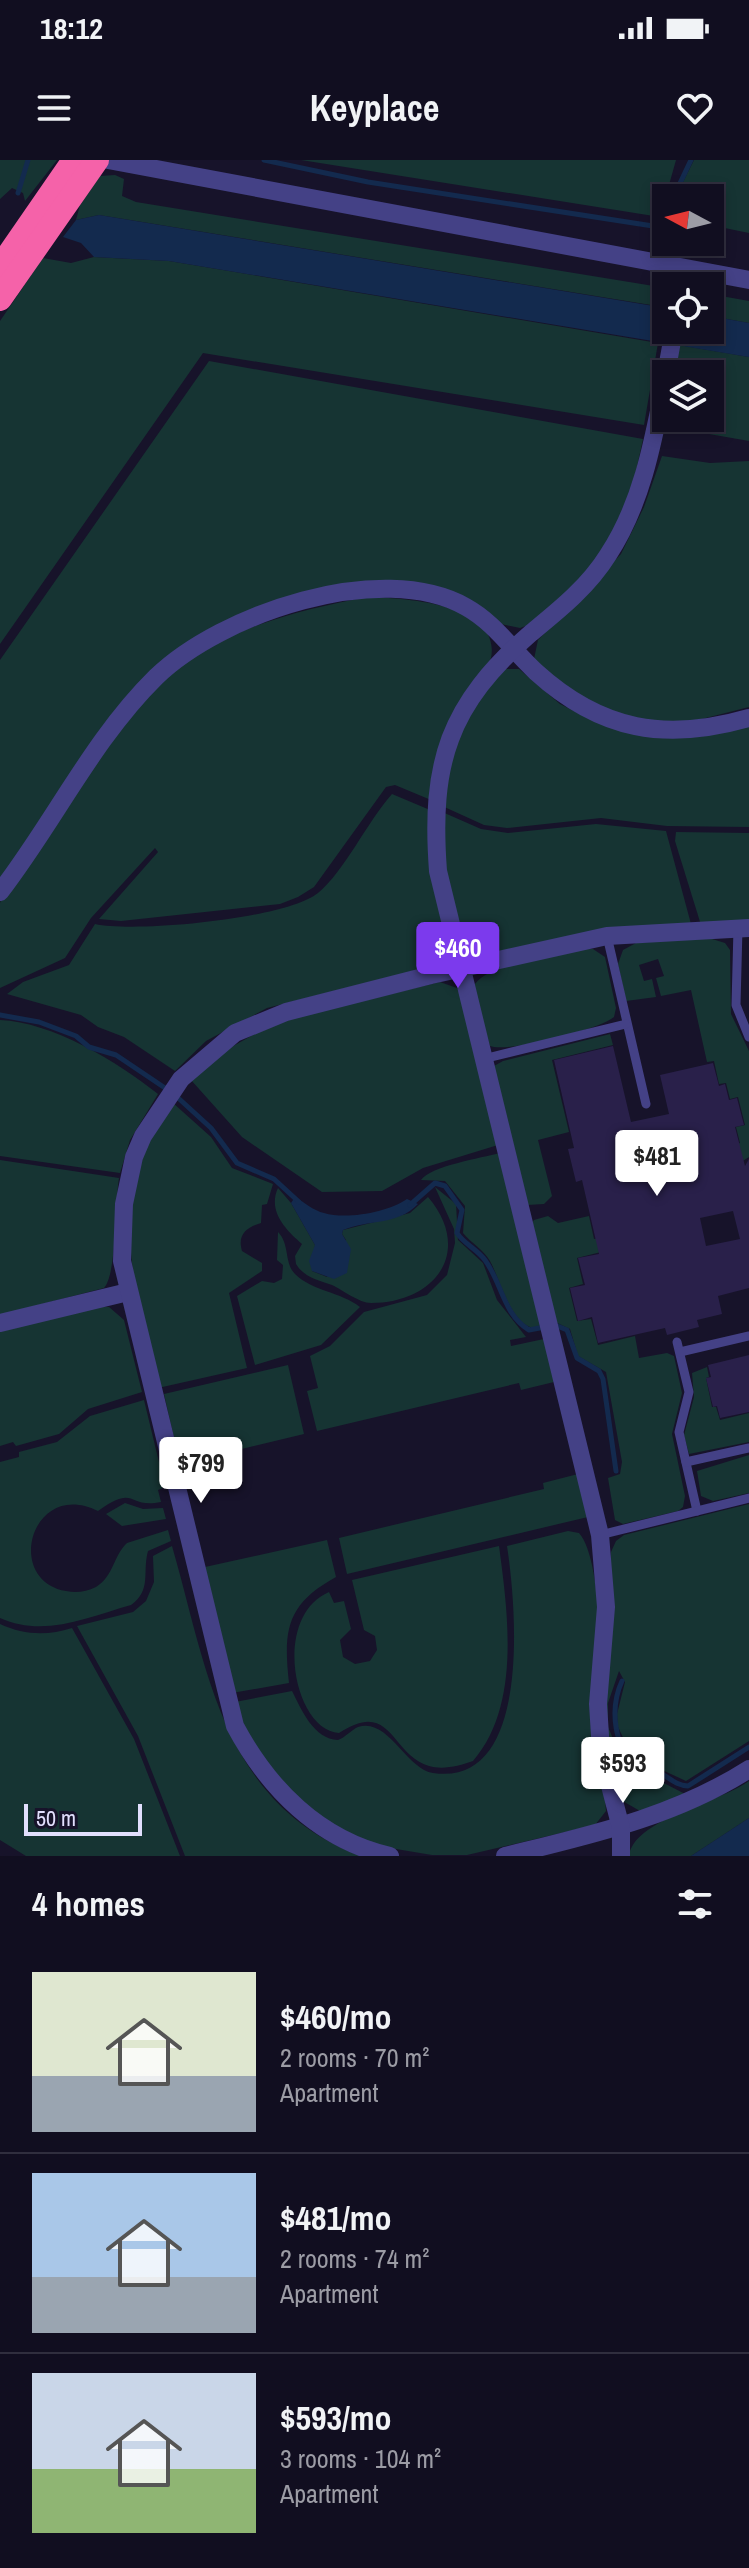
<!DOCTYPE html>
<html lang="en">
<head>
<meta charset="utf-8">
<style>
  body { margin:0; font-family:"Archivo Narrow",sans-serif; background:#1e1c2d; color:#f1f3f6; height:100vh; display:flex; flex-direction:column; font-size:30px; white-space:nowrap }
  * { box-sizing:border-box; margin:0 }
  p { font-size:26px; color:#9c9ca5 }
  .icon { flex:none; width:44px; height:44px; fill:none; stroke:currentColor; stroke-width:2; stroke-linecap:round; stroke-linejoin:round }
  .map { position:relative; height:1696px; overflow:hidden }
  .panel { display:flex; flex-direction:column; background:#110e20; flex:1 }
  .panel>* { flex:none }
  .needle { width:52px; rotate:277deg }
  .tools { position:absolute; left:652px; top:24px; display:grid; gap:16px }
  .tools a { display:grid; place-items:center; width:72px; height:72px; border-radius:0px; background:#110e20; box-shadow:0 4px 12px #0003,0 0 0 2px #302e3e; font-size:40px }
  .scale { position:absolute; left:24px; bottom:20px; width:118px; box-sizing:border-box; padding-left:8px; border:4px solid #e2dffd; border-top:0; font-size:22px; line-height:28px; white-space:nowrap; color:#e2dffd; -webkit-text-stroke:6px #17132a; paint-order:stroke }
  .price { position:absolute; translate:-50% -68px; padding:0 18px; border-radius:8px; background:#fff; color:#222; font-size:26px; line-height:52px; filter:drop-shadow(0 2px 4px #0008) }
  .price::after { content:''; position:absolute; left:50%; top:48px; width:24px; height:18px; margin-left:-12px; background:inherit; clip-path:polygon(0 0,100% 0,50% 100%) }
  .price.selected { background:#7c3aed; color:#fff }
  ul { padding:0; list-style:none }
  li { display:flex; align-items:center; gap:24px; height:200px; padding:0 32px }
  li+li { border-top:2px solid #302e3e }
  li span { display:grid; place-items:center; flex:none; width:224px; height:160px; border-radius:0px; color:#555 }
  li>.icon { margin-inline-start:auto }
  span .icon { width:96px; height:96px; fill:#fffc; stroke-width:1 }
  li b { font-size:34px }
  h2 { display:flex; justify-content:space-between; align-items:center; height:96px; padding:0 32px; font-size:34px }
  .status { display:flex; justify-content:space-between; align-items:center; height:56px; padding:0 40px; background:#110e20; direction:ltr }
  .status svg { height:22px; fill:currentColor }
  header { display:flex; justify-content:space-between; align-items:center; height:104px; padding:0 32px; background:#110e20; font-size:36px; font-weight:700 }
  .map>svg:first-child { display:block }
  .green { fill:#163433 }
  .water { fill:#132a4e }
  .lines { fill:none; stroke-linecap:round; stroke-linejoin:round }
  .stream { stroke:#132a4e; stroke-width:5 }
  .building { fill:#29204a; fill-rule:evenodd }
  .service { stroke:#444186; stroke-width:9 }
  .minor { stroke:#444186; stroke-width:18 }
  .motorway { stroke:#f562a9; stroke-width:24 }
</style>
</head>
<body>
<div class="status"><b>18:12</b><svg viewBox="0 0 49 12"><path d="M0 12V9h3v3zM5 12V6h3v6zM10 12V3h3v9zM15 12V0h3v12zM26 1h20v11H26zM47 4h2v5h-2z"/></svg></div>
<header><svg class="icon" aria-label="menu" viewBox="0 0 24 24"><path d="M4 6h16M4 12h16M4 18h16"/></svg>Keyplace<svg class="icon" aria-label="heart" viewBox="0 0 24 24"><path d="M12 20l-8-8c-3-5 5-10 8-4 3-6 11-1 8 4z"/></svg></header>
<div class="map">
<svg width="749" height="1696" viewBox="0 0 749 1696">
  <rect width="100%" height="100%" fill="#17132a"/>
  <g class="green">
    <path d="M0 0H57L25 41 23 33 12 28 0 39Z"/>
    <path d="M301 0H676L660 57Z"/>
    <path d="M694 0H749V73L710 65V38H675Z"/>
    <path d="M115 15 124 19 122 36 136 42 666 128V148L659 147 661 138 650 136 651 145 99 55 76 60 80 45 100 16Z"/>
    <path d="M94 97 169 101 658 183 644 265 203 193 0 484V161L43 98 71 103Z"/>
    <path d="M710 134 749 141V163L710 156Z"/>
    <path d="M679 185 749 197V281L669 267 670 258H710V214H675Z"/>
    <path d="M209 201 643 279 632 330 602 393 578 425 531 464 520 468 501 464 469 441 349 425 163 503 0 719V500Z"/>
    <path d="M662 296 710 303 749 301V547L686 563 650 562 582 542 534 499 538 480 621 394 644 347Z"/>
    <path d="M367 437C403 438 502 443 491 498L431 640 395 625 386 627 314 727 298 737 280 744 121 761 99 759 158 692 155 688 91 758 65 798 0 828C0 810 0 757 0 743 4 730 43 685 53 669 83 622 110 574 148 534 205 473 289 452 367 437Z"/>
    <path d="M504 509H519L560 544 590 559 749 565V667L667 666 601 658 507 668 484 665 440 645C444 590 467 548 504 509Z"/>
    <path d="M392 634 430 650 450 783 448 794 437 805 267 848 206 881 175 911 124 877 98 867 81 855 7 834 23 822 69 805 95 764C135 773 286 759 318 733 344 712 367 662 392 634Z"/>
    <path d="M440 651 481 669 508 673 596 664 666 671 691 764 476 795C445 779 442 684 440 651Z"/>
    <path d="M676 672 749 673V762L701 765 675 681Z"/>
    <path d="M709 778 725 783 730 790 731 854 749 891V997L738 1004 733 986 740 983 736 967 745 965 738 937 730 939 726 923 719 924 714 901 707 902 691 830 661 836 656 818 664 816 658 799 639 805 644 821 652 819 656 837 626 841 618 804 623 790 636 783Z"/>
    <path d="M580 789H593L605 797 616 848 614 857C598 870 508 893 490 886L472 829C484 802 551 796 580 789Z"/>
    <path d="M440 822 457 828 463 836 498 985 423 1008 382 1031 322 1032 242 977 191 920 228 889 278 861Z"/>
    <path d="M0 860C52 862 118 902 158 934L130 980 120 1013 0 996Z"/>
    <path d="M610 874 613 885 552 900 569 972 538 980 552 1036 544 1044 527 1045 494 906 503 901Z"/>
    <path d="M173 943 211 977 232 1008 273 1024 267 1044 262 1045 261 1063C247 1067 237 1074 242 1091L262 1103V1111L229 1133 247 1208 158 1228C139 1144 111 1063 148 978 154 966 165 954 173 943Z"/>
    <path d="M500 993 541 1165 534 1168C511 1165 500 1119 490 1101 483 1089 471 1083 463 1073L465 1046 445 1021 421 1020C431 1006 481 998 500 993Z"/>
    <path d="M0 1000 119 1018C115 1042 117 1114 104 1128L0 1155Z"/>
    <path d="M435 1027 456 1044 458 1080 483 1103 497 1140 526 1177 510 1180 511 1186 544 1179 554 1222 521 1230 519 1223 317 1271 307 1231 318 1228 310 1196 330 1186 364 1152 427 1135 447 1115 455 1083 454 1069Z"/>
    <path d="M278 1028 291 1043 315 1085 312 1111 327 1117 346 1080 342 1074 343 1070 410 1053 428 1037C474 1091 435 1143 371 1143 359 1143 343 1130 332 1125 317 1120 304 1117 296 1104L295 1096 302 1084C287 1071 267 1052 278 1028Z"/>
    <path d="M548 1056 558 1063 589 1056 594 1079 609 1076 613 1089 577 1098 583 1124 569 1128 577 1161 591 1159 598 1185 635 1176 639 1198 667 1193 674 1196 682 1233 672 1274 685 1336 683 1347 678 1351 623 1364 615 1360 608 1318 620 1314 622 1302 606 1212 578 1196 570 1169 553 1161 531 1065 534 1060Z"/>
    <path d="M278 1072C290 1084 284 1103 295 1114 312 1131 341 1132 360 1147L321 1185 255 1205 237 1136 262 1121 274 1123 282 1119 283 1105 277 1100Z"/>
    <path d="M95 1147H109L124 1160 142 1232 88 1249 59 1274 16 1286 13 1282 0 1286V1170Z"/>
    <path d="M288 1205 304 1274 180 1304 164 1234Z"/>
    <path d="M707 1207 709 1217 706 1218 712 1247H716L720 1260 749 1253V1282L689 1294 684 1275 694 1237 692 1213Z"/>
    <path d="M144 1240 165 1327 158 1330 161 1342C126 1349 137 1323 98 1351 32 1318 3 1420 66 1431 76 1433 86 1432 96 1427 114 1416 113 1396 127 1383L168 1370 171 1381 148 1391C142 1413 152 1430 131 1445 88 1457 44 1478 0 1458V1302L19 1297V1292L57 1282 90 1256Z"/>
    <path d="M749 1295V1333L713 1341 701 1336 697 1311Z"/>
    <path d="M578 1314 588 1357 347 1414 339 1378 544 1329 543 1323Z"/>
    <path d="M125 1343 143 1349 163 1348 166 1359 122 1366 106 1354Z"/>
    <path d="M749 1344V1581L686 1621 632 1596 618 1567 617 1554 625 1522 619 1511 608 1543V1567L623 1602 689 1636 640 1651 621 1640 606 1589 602 1546 611 1392 616 1381 624 1375Z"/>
    <path d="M568 1371 579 1373C609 1405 601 1597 606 1651L595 1665 467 1695H432L378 1686 350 1675 306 1647 253 1589 235 1542 292 1531C302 1551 314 1579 338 1580 346 1577 351 1570 358 1567 388 1557 406 1609 433 1613 533 1628 516 1445 507 1386Z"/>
    <path d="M327 1380 336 1417C287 1444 283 1469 289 1523L232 1533 205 1407Z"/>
    <path d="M172 1386C208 1511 222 1644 361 1696H185L138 1576 77 1466 133 1452 146 1441 154 1422 153 1396Z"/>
    <path d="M499 1386C508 1453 521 1546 473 1601 459 1606 443 1610 429 1606 390 1594 392 1538 339 1573 294 1571 271 1457 329 1432L334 1443 344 1441 351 1469 340 1480 343 1497 355 1504 370 1501 377 1490 375 1476 364 1470 352 1420Z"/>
    <path d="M0 1464C24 1475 47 1476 72 1468L134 1579 180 1696H26L0 1680Z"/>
    <path d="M749 1621V1658L691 1696H629C634 1659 719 1643 749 1621Z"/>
  </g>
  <g class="water">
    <path d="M99 55 666 148V170H710V156L749 163V197L169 101 94 97 81 83 63 77 76 60Z"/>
    <path d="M295 1037C304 1042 314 1051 324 1053 347 1060 388 1052 407 1039L418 1044C397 1066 369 1059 343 1070L342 1074 351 1089 347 1113 334 1119 312 1111 309 1101 315 1085 291 1043Z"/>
    <path d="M749 1658V1696H691Z"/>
  </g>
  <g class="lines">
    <g class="stream">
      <path d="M264 0 368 22 666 68"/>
      <path d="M18 33 28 0"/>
      <path d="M673 38 691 0"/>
      <path d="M668 90 670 82"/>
      <path d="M654 151 655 139"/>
      <path d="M0 855 39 862 76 876 89 887 116 895 168 930"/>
      <path d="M176 936 211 968 237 1003 274 1019 299 1042"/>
      <path d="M410 1045 435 1023 445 1026 462 1050 457 1073C464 1084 477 1089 485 1100 502 1123 503 1154 529 1170L545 1167"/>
      <path d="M555 1165 567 1170 577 1198 599 1211 603 1219 616 1311"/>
      <path d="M622 1521C610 1547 612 1591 641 1607 647 1610 654 1610 660 1613 670 1618 675 1625 688 1626L749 1587"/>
    </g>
  </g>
  <g class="building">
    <path d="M613 886 631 962 669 954 660 915 713 903 719 926 725 924 729 940 737 938 744 965 735 967 745 1006 749 999V1128L718 1136 722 1154 697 1160 699 1167 667 1175 665 1168 598 1183 592 1157 578 1161 570 1128 585 1125 578 1098 599 1094 582 1020 576 1022 568 989 574 988 554 900ZM733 1051 740 1079 706 1086 700 1058Z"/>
    <path d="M749 1195V1252L720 1258 717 1246 713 1247 706 1218 711 1217 708 1205Z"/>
  </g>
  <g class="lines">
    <g class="service">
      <path d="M738 768 736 845 749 877"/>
      <path d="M607 776 646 944"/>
      <path d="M483 899 626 864"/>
      <path d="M677 1182 689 1232 679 1272 697 1351"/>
      <path d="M680 1192 749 1176"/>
      <path d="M686 1302 749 1288"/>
      <path d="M600 1375 749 1338"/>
    </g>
    <g class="minor">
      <path d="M108 0 749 120"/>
      <path d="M666 214 674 170"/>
      <path d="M0 732C54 662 93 579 156 517 221 454 381 399 466 447 495 463 512 490 536 512 601 571 666 582 749 558"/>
      <path d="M0 1163 128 1132"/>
      <path d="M390 1696C319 1680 268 1628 235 1566L122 1101 124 1044 134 997 143 976 181 919 235 873 286 852 431 815 607 776 749 768"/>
      <path d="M505 1696C590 1675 674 1657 749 1609"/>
      <path d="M621 1696V1668L601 1591 598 1544 606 1447 600 1375 438 711C430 603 448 545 531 473 559 450 588 427 608 395 643 342 654 277 666 216"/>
    </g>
    <g class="motorway">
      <path d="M0 107 74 0"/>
      <path d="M0 139 97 0"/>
    </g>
  </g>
</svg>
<div class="tools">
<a><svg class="needle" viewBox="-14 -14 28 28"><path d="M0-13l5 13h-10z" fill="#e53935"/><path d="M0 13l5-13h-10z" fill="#9c9ca5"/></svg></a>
<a><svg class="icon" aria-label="locate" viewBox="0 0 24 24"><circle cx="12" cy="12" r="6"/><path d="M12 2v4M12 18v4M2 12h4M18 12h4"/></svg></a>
<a><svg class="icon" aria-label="layers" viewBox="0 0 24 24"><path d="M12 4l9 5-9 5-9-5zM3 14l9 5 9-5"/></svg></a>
</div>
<div class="scale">50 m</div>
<b class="price selected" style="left:458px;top:830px">$460</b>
<b class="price" style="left:657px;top:1038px">$481</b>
<b class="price" style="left:201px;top:1345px">$799</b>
<b class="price" style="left:623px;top:1645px">$593</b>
</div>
<section class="panel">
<h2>4 homes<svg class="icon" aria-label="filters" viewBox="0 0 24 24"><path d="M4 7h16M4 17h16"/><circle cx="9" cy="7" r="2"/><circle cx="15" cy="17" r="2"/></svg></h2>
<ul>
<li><span style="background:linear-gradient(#dfe7d0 65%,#9aa5b1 0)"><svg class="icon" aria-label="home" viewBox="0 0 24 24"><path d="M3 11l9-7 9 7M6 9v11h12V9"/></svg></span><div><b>$460/mo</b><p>2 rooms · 70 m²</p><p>Apartment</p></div></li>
<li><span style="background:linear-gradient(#a9c7e8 65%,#9aa5b1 0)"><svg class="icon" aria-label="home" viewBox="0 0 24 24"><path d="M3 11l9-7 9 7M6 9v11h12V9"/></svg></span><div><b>$481/mo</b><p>2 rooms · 74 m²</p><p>Apartment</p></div></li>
<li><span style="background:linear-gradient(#c9d6e8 60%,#8fb573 0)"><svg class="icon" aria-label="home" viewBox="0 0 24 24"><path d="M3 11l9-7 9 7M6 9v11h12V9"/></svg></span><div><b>$593/mo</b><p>3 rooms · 104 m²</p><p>Apartment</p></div></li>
</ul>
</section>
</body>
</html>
